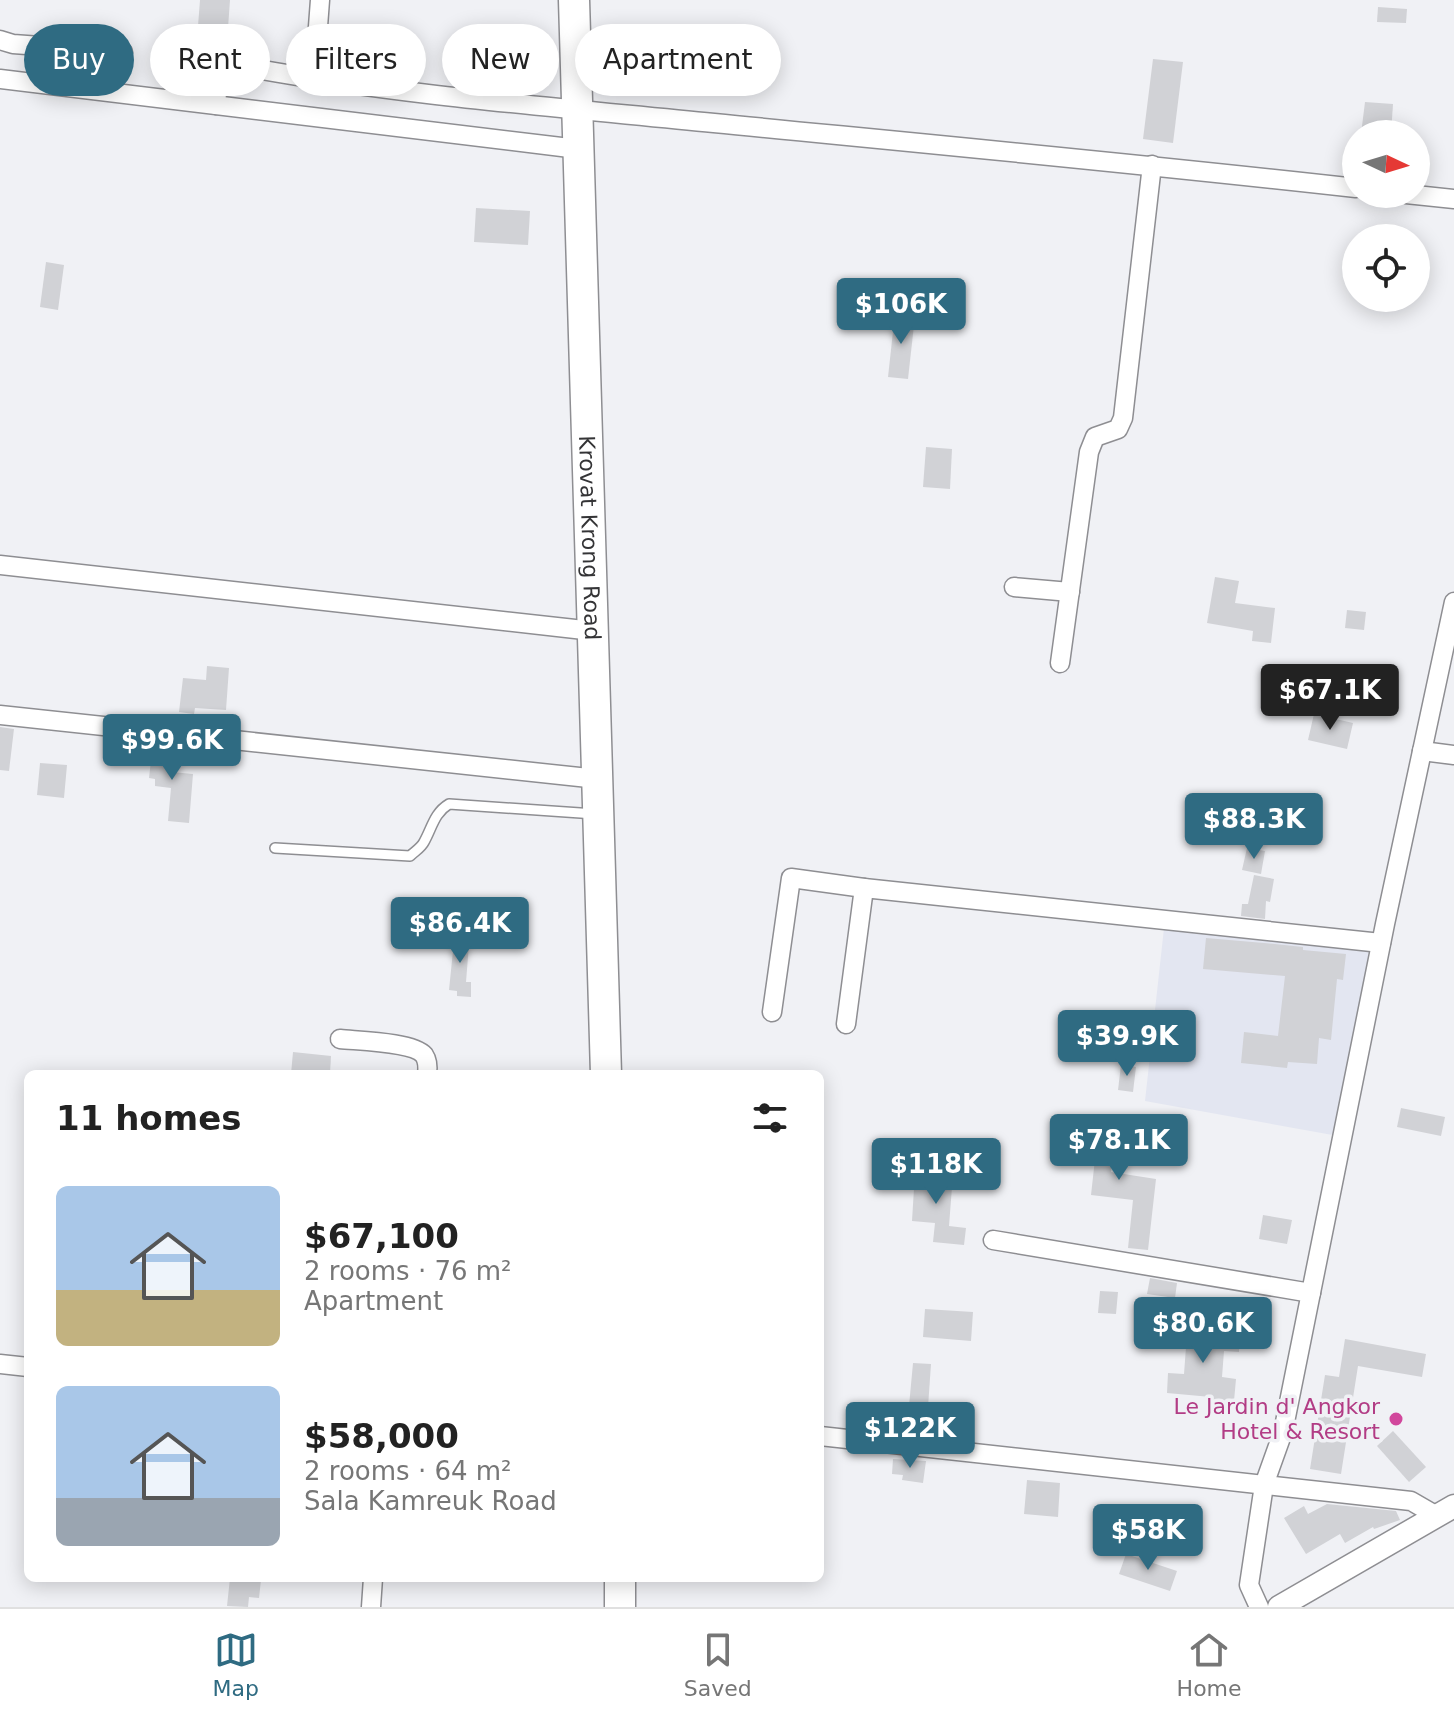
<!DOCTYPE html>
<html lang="en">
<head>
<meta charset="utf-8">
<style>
  body { margin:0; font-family:"DejaVu Sans",sans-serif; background:#f6f6f6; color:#222; height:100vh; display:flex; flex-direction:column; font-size:30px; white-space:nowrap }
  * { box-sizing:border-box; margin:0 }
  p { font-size:26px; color:#767676 }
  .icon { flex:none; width:44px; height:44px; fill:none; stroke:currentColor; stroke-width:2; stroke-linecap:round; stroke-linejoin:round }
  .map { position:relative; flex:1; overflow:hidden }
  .sheet { position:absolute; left:24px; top:1070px; width:800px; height:512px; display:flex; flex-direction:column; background:#fff; border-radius:12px; box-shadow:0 4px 20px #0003 }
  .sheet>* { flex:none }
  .guide { position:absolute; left:24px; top:24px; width:800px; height:72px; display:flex; gap:16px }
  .needle { width:52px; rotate:94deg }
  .tools { position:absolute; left:1342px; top:120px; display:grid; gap:16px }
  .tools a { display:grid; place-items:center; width:88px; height:88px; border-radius:50%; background:#fff; box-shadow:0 4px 20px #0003; font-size:40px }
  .price { position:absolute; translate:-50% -68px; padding:0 18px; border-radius:8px; background:#2f6b82; color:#fff; font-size:26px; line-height:52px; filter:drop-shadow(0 2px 4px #0008) }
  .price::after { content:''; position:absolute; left:50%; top:48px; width:24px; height:18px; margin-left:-12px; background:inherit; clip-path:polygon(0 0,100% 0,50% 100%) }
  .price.current { background:#222; color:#fff }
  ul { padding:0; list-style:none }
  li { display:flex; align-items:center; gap:24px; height:200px; padding:0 32px }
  li span { display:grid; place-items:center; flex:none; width:224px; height:160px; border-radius:12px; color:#555 }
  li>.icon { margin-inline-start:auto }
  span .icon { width:96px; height:96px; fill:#fffc; stroke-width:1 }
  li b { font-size:34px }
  h2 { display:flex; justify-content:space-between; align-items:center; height:96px; padding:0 32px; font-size:34px }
  .pill { padding:0 28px; border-radius:36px; background:#fff; box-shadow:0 4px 20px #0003; font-size:28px; line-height:72px }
  .pill.current { background:#2f6b82; color:#fff }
  .tab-bar { display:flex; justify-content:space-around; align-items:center; height:112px; border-top:2px solid #e0e0e0; background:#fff; font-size:22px; color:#767676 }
  .tab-bar a { display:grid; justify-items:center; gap:4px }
  .tab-bar .current { color:#2f6b82 }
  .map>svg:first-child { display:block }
  .built { fill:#e3e6f1 }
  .building { fill:#d1d2d6 }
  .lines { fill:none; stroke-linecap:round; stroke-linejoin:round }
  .service-casing { stroke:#8e8e92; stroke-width:12 }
  .minor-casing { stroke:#8e8e92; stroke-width:21 }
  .tertiary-casing { stroke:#8e8e92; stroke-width:25 }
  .trunk-casing { stroke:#8e8e92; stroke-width:33 }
  .service { stroke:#fff; stroke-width:9 }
  .minor { stroke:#fff; stroke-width:18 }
  .tertiary { stroke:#fff; stroke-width:22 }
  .trunk { stroke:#fff; stroke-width:30 }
  .hotel-dot { fill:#d1479c; stroke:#f0f1f5; stroke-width:3 }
  .labels { text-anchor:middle; stroke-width:7; stroke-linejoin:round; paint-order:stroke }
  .street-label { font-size:22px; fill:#343436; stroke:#f0f1f5 }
  .hotel-label { font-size:22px; fill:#b23c85; stroke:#f0f1f5; text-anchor:end }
</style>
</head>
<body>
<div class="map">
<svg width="1454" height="1607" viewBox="0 0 1454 1607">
  <rect width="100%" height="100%" fill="#f0f1f5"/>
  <path class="built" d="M1164 928 1375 951 1338 1136 1145 1101Z"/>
  <g class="building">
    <path d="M200 0H230L228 28 198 26Z"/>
    <path d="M1378 7 1407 9 1406 23 1377 22Z"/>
    <path d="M1153 59 1183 62 1173 143 1143 139Z"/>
    <path d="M1365 102 1393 104 1391 134H1361Z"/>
    <path d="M476 208 530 211 528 245 474 242Z"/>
    <path d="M46 262 64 265 58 310 40 307Z"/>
    <path d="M895 313 915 316 908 379 888 377Z"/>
    <path d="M926 447 952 449 950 489 923 487Z"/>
    <path d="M1215 577 1239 581 1235 603 1275 608 1271 643 1252 641 1253 631 1207 623Z"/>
    <path d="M1347 610 1366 612 1364 630 1345 628Z"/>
    <path d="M207 666 229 668 226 710 195 708 194 714 179 712 183 678 206 680Z"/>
    <path d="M1314 714 1353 723 1347 749 1308 740Z"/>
    <path d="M0 727 14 729 9 771 0 770Z"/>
    <path d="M153 743 175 746 172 772 193 774 189 823 168 821 171 788 155 786V779L149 778Z"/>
    <path d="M40 763 67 765 64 798 37 795Z"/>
    <path d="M1247 848 1265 851 1261 874 1242 870Z"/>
    <path d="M1254 875 1274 879 1270 902 1266 901 1265 919 1241 916 1242 904H1248Z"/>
    <path d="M455 931 470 932 466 982H471V997L457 996V991L449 990Z"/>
    <path d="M1206 938 1264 943 1303 947V950L1346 954 1343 980 1337 979 1331 1040 1319 1038 1317 1064 1288 1062 1287 1068 1241 1063 1244 1032 1278 1036 1285 976 1203 969Z"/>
    <path d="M293 1052 331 1056 330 1074H291Z"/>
    <path d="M1121 1065 1136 1067 1133 1092 1118 1090Z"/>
    <path d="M1401 1108 1445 1117 1441 1136 1397 1127Z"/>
    <path d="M1076 1124 1118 1131 1111 1172 1156 1179 1148 1250 1128 1248 1133 1200 1091 1195 1096 1150 1072 1146Z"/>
    <path d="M915 1172 953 1174 949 1226 966 1228 964 1245 933 1242 935 1223 912 1221Z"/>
    <path d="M1263 1215 1292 1220 1287 1244 1259 1239Z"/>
    <path d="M1150 1278 1177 1283 1175 1298 1147 1294Z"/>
    <path d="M1100 1291 1118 1292 1116 1314 1098 1313Z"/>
    <path d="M925 1309 973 1312 971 1341 923 1337Z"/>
    <path d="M1173 1325 1194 1326 1193 1340 1219 1342 1220 1331 1240 1333 1239 1352 1224 1351 1222 1377 1236 1379 1234 1401 1210 1400 1211 1397 1167 1393 1168 1373 1184 1374 1186 1347 1171 1346Z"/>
    <path d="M1345 1339 1426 1354 1422 1377 1358 1366 1341 1474 1310 1469 1325 1375 1339 1377Z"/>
    <path d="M913 1363 931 1364 928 1407 909 1406Z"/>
    <path d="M1393 1431 1426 1467 1409 1482 1377 1446Z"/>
    <path d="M893 1459 926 1461 923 1483 902 1480 903 1475 892 1474Z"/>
    <path d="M1027 1480 1060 1483 1058 1517 1024 1514Z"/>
    <path d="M1161 1504 1181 1506 1180 1525 1159 1523Z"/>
    <path d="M1327 1504 1396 1511 1400 1520 1374 1529 1373 1527 1345 1543 1340 1534 1306 1554 1284 1518 1304 1506 1308 1514Z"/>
    <path d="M1126 1554 1177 1571 1170 1591 1119 1574Z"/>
    <path d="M230 1578 261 1580 259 1598 249 1597 248 1607 227 1606Z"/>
  </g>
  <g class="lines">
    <g class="service-casing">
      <path id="service" d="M275 848 410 856C415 851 421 848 424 842 432 828 434 813 449 804L595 814"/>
    </g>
    <g class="minor-casing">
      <g id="minor">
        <path d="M0 40 13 44 123 52"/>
        <path d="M0 79 578 149"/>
        <path d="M314 80 320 0"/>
        <path d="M216 105 218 80 223 68 235 65C393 95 554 107 714 123 928 144 1142 164 1356 188"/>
        <path d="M1406 194 1454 199"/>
        <path d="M0 565 593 631"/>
        <path d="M1014 587 1070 592"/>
        <path d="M1060 663 1089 452 1095 437 1118 429 1123 418 1152 165"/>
        <path d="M0 715 598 779"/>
        <path d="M1422 751 1454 755"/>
        <path d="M772 1012 791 878 864 888"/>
        <path d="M846 1024 864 888 1381 943"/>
        <path d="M340 1039C358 1041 413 1042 424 1055 428 1061 428 1067 427 1074"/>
        <path d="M993 1240 1311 1293"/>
        <path d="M0 1364 28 1367"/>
        <path d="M820 1436 1411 1501 1437 1516"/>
        <path d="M371 1607 373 1578"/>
        <path d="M1259 1607 1249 1585 1264 1485 1283 1432 1385 924 1454 602"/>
      </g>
    </g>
    <g class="tertiary-casing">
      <path id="tertiary" d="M1279 1607 1454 1506"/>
    </g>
    <g class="trunk-casing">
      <g id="trunk">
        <path id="s1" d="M574 0 606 1074"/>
        <path d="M620 1578V1607"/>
      </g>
    </g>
    <use href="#service" class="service"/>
    <use href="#minor" class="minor"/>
    <use href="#tertiary" class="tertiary"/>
    <use href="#trunk" class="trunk"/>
  </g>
  <circle class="hotel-dot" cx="1396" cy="1419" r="8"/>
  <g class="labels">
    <g class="street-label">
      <text dy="8" stroke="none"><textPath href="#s1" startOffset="538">Krovat Krong Road</textPath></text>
    </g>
    <g class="hotel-label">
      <text x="1380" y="1414">Le Jardin d' Angkor<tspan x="1380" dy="25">Hotel &amp; Resort</tspan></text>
    </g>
  </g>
</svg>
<div class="tools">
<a><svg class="needle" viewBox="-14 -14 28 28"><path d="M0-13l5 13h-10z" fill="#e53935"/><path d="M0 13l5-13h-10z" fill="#767676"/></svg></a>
<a><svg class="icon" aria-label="locate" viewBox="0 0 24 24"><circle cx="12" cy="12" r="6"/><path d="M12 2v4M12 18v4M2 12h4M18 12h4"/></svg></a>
</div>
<b class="price" style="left:901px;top:346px">$106K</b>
<b class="price current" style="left:1330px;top:732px">$67.1K</b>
<b class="price" style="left:172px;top:782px">$99.6K</b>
<b class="price" style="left:1254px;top:861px">$88.3K</b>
<b class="price" style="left:460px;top:965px">$86.4K</b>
<b class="price" style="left:1127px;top:1078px">$39.9K</b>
<b class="price" style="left:1119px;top:1182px">$78.1K</b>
<b class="price" style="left:936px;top:1206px">$118K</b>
<b class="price" style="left:1203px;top:1365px">$80.6K</b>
<b class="price" style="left:910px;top:1470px">$122K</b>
<b class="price" style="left:1148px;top:1572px">$58K</b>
<div class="guide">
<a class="pill current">Buy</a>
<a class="pill">Rent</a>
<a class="pill">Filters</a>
<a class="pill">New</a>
<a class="pill">Apartment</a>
</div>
<section class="sheet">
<h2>11 homes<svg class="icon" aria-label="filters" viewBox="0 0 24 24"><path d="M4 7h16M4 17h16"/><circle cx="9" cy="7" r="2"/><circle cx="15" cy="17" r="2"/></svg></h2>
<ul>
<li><span style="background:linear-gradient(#a9c7e8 65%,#c2b280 0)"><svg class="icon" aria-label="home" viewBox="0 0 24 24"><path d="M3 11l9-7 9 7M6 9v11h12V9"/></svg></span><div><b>$67,100</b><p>2 rooms · 76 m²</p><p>Apartment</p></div></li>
<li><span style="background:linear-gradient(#a9c7e8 70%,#9aa5b1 0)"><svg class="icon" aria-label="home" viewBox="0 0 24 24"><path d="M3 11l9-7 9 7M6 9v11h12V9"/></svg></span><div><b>$58,000</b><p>2 rooms · 64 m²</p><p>Sala Kamreuk Road</p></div></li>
</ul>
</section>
</div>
<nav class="tab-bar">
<a class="current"><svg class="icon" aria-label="map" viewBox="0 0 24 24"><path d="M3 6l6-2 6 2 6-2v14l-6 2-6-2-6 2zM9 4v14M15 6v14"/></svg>Map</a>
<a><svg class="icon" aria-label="saved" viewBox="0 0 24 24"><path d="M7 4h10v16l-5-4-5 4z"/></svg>Saved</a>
<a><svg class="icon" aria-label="home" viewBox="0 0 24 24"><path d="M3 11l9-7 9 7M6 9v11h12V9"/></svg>Home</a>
</nav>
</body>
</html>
